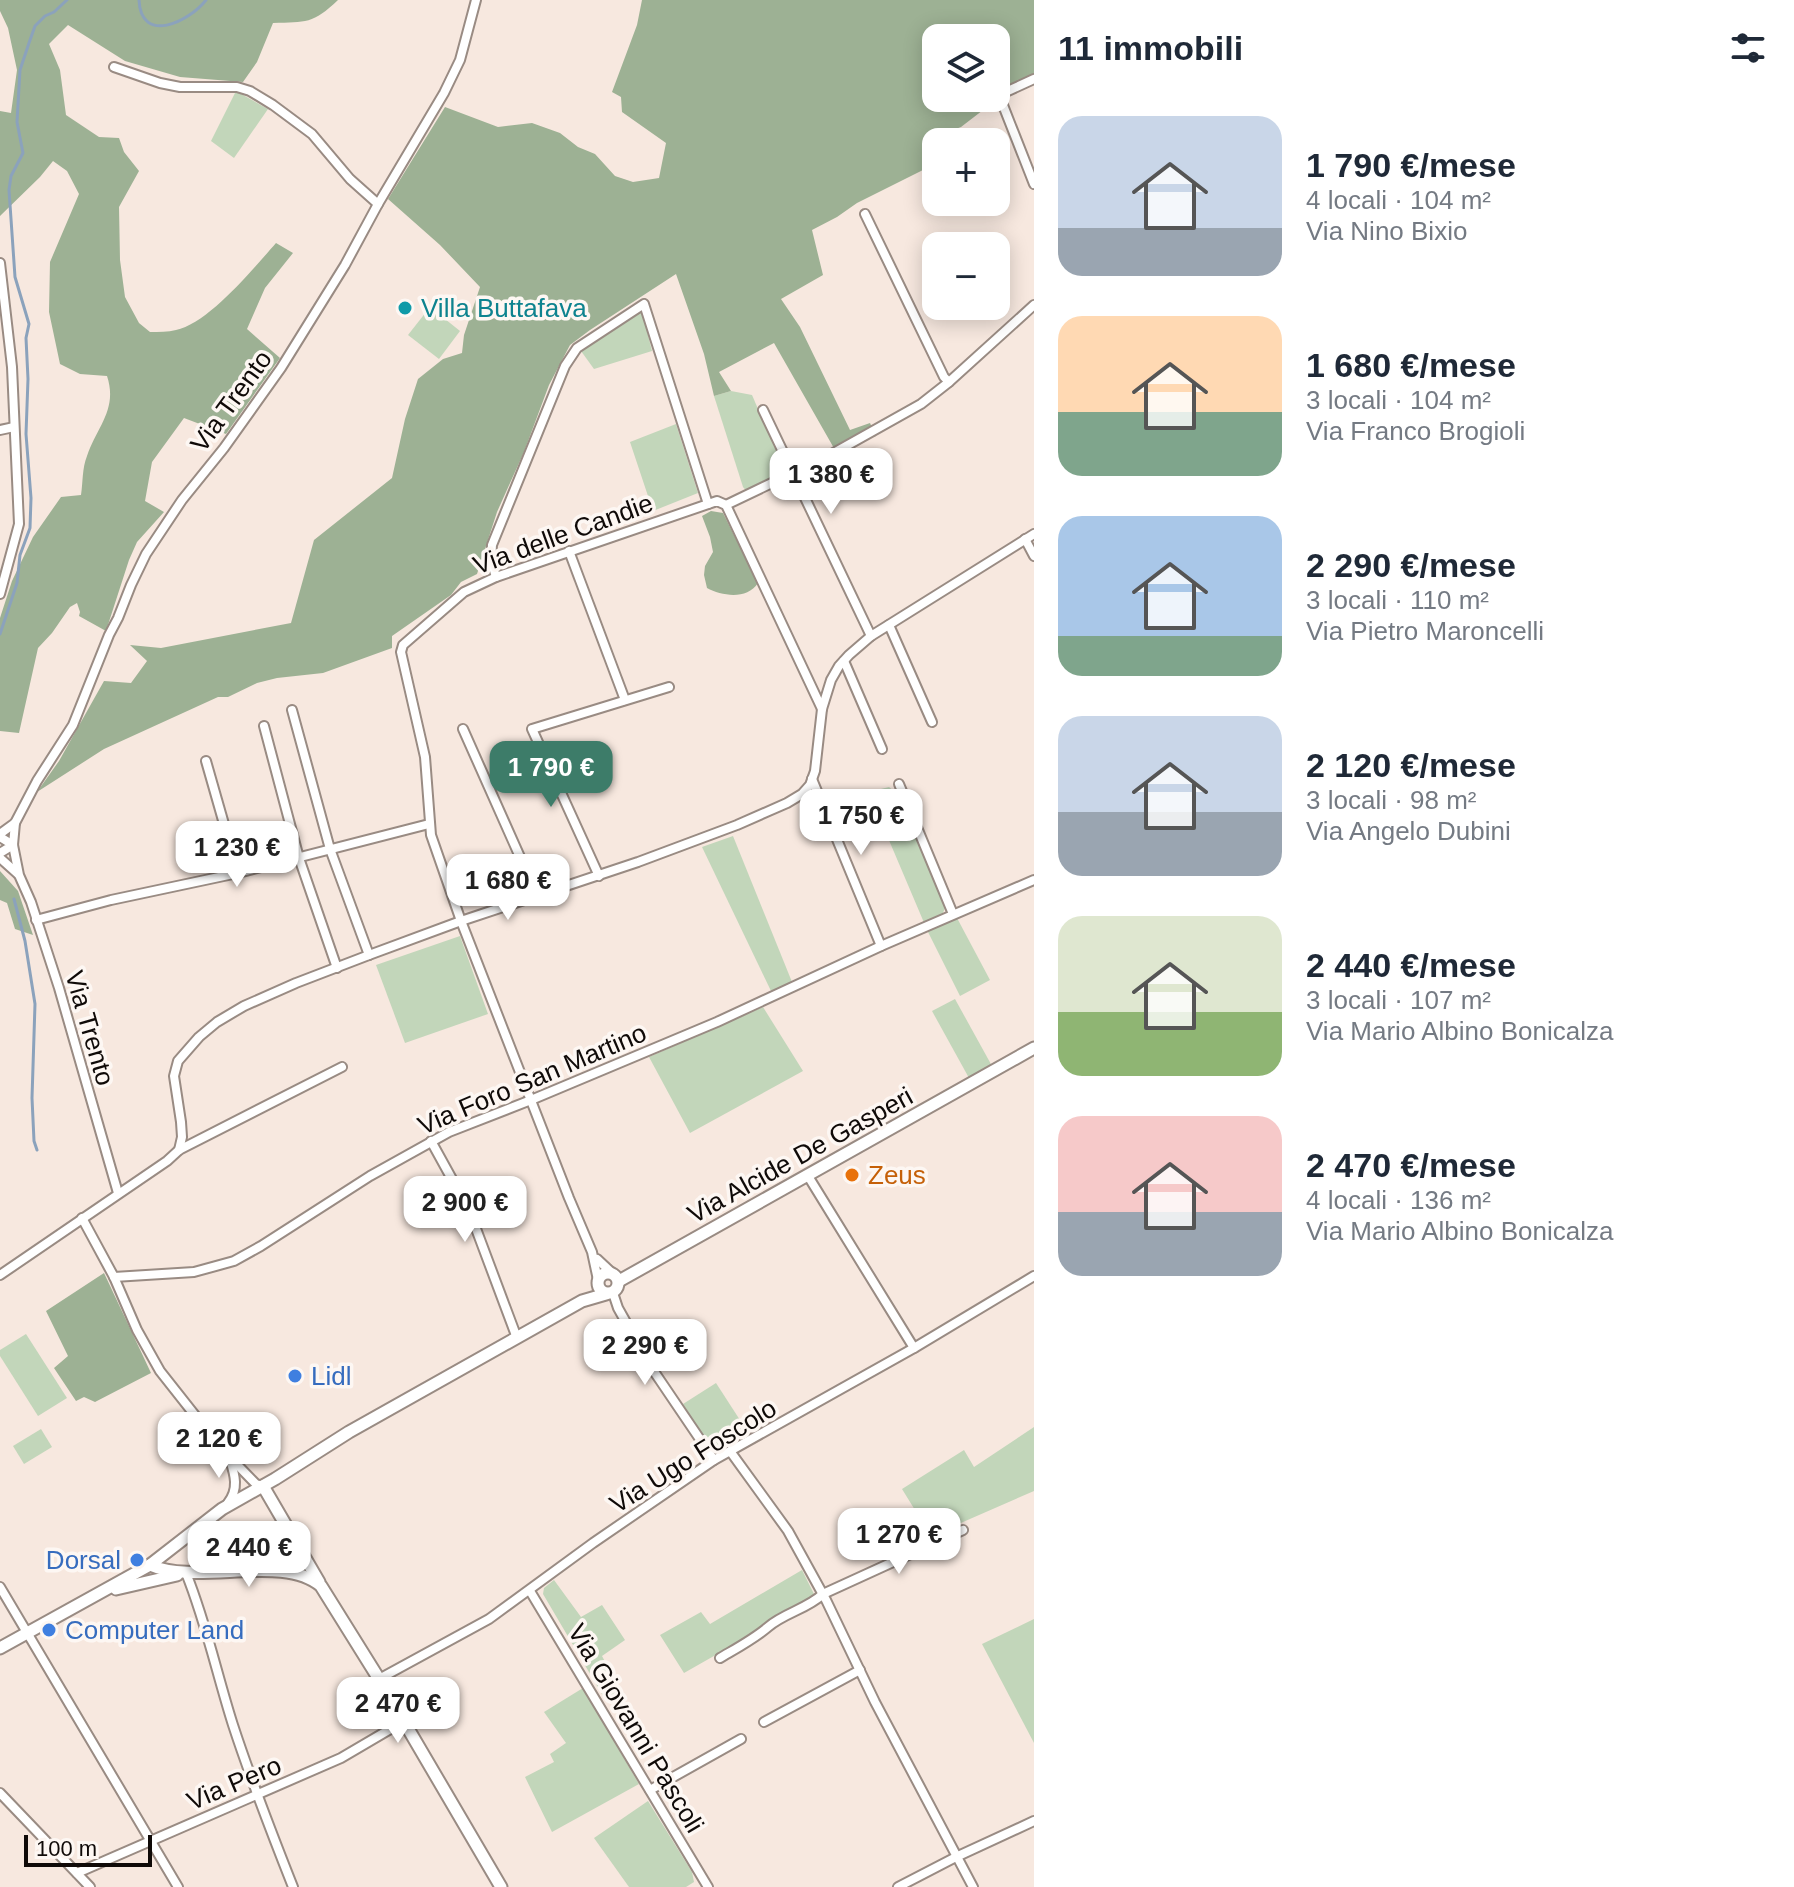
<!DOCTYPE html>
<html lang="it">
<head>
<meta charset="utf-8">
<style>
  body { margin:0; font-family:Arial,sans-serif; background:#f2f2f3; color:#1f2937; height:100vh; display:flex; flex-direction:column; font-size:30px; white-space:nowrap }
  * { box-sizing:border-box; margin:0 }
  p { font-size:26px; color:#747a83 }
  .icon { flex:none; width:44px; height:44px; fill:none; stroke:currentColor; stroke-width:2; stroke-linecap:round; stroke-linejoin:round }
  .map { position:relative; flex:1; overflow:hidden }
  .details { display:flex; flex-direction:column; background:#fff; width:760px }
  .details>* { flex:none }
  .tools { position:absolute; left:922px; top:24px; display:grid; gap:16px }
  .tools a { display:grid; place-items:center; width:88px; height:88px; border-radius:16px; background:#fff; box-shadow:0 4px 20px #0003; font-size:40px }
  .scale { position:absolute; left:24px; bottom:20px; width:128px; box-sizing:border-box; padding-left:8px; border:4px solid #0f0a08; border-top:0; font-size:22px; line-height:28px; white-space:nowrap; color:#0f0a08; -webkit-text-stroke:6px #fdf7f3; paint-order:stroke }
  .price { position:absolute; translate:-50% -68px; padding:0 18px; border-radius:16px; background:#fff; color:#222; font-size:26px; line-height:52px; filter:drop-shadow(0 2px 4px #0008) }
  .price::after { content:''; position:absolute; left:50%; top:48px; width:24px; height:18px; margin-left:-12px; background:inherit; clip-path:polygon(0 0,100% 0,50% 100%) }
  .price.selected { background:#3d7c69; color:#fff }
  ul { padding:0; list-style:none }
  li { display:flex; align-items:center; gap:24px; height:200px; padding:0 24px }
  li span { display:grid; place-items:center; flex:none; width:224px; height:160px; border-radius:24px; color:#555 }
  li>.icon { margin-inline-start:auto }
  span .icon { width:96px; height:96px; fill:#fffc; stroke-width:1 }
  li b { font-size:34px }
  h2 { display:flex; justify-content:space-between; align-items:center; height:96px; padding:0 24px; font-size:34px }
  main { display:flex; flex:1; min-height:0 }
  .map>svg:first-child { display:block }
  .green { fill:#c2d6ba }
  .forest { fill:#9db194; fill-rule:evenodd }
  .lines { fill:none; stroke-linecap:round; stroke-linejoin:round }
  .stream { stroke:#8ba2bc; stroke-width:3 }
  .street-casing { stroke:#998b83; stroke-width:12 }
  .secondary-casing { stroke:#998b83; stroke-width:15 }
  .street { stroke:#fff; stroke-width:8 }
  .secondary { stroke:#fff; stroke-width:11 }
  .culture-dot { fill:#0f9aa8; stroke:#fdf7f3; stroke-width:3 }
  .food-dot { fill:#e8710a; stroke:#fdf7f3; stroke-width:3 }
  .shop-dot { fill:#3f7fe0; stroke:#fdf7f3; stroke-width:3 }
  .labels { text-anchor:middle; stroke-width:7; stroke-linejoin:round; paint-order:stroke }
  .culture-label { font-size:26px; fill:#0d838f; stroke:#fdf7f3; text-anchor:start }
  .street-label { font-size:26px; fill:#0f0a08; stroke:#fdf7f3 }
  .food-label { font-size:26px; fill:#c56008; stroke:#fdf7f3; text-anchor:start }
  .shop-label { font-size:26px; fill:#366cbe; stroke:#fdf7f3; text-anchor:start }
</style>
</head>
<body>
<main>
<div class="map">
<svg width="1034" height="1887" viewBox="0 0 1034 1887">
  <rect width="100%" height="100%" fill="#f7e8df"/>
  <g class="green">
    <path d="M236 91 268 109 234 158 211 141Z"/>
    <path d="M430 307 460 331 439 359 408 335Z"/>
    <path d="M642 311 652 351 594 369 581 351Z"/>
    <path d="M731 391 752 395 785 471 748 493 743 487 714 396Z"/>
    <path d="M676 424 698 493 653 511 630 442Z"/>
    <path d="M889 787 901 797 946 906 942 915 925 925 880 819 873 821 869 813 867 797 877 790Z"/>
    <path d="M733 836 792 982 771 991 702 847Z"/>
    <path d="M957 918 990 980 960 996 927 930Z"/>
    <path d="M460 936 488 1014 405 1043 376 965Z"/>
    <path d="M955 999 992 1066 969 1078 932 1011Z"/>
    <path d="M763 1007 803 1071 690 1133 649 1057Z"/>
    <path d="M26 1334 67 1398 38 1416 0 1356V1350Z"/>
    <path d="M716 1383 749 1434 726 1448 719 1450 708 1444 683 1404Z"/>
    <path d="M1034 1427V1491L931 1536 902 1489 964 1450 974 1467Z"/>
    <path d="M41 1429 52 1447 24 1464 13 1446Z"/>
    <path d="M802 1570 816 1598 684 1673 660 1635 701 1612 710 1624Z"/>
    <path d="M554 1580 581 1617 602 1605 625 1640 602 1656 621 1692 606 1701 543 1594 544 1588Z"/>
    <path d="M1034 1619V1743L982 1644Z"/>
    <path d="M583 1688 639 1784 552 1832 525 1777 554 1762 550 1754 566 1743 544 1712Z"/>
    <path d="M648 1801 692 1872 694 1882 686 1887H629L594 1838Z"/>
  </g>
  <g class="forest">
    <path d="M0 0H338C313 24 306 22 273 23L257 62 243 82 180 77 125 61 68 25 49 44 60 70 66 115 99 137 119 138 124 152 139 171 119 207 120 260 125 297 139 323 150 332C159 332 168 332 176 330 208 324 254 268 276 243L293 253 265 288 247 329 280 358 226 434 184 418 152 462 145 501 164 512 137 542 129 560 106 631 79 616 80 612 77 603 70 607 52 633 38 648 19 733 0 731V618L12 581 33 537 61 497 81 495C83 483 82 468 87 456 97 427 118 409 107 376L80 374 60 364 49 312 50 262 79 194 67 171 53 161 40 177 0 216V111L11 113 17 70 8 28 0 11Z"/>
    <path d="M642 0H1034V74L1021 81 961 127 924 141 935 164 857 203 837 217 812 230 823 275 781 299 800 327 850 430 870 423 876 436 835 450 774 343 719 372 731 391 714 396 704 354 676 274 590 330 570 345 549 385 524 452 497 512 477 574 461 582 451 595 392 636V648L323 673 277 678 257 683 228 697H218L104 749 37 792 59 761 104 681 131 683 147 661 130 645 161 648 291 623 314 540 392 478 405 419 418 379 443 359 462 353 464 335 480 287 440 245 388 199 445 107 498 127 532 123 560 133 578 147 595 154 615 176 633 182 659 178 666 143 622 112 621 97 612 92 637 25ZM936 38H996V98H936Z"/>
    <path d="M711 511 723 513 758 583C747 600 722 596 707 588L704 575 705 566 713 552 710 537 702 516Z"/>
    <path d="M0 871 18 891 33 935 15 929 7 903 0 900Z"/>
    <path d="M104 1273 151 1373 95 1402 84 1397 76 1401 54 1368 68 1356 46 1311Z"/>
  </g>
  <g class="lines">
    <g class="stream">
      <path d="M139 0C141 45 189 22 206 0"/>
      <path d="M0 634 17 583 20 555 30 528 31 498 26 434 28 379 26 338 29 324 15 277 9 190 11 176 23 153 17 122 20 70 29 43 35 26 45 16 54 12 67 0"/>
      <path d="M14 899 25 941 35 1004 32 1098 34 1141 37 1150"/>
    </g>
    <g class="street-casing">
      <g id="street">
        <path d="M114 67 160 83 180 87H237L250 91 273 105 312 134 350 179 378 204"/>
        <path d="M1034 79 999 95 1034 184"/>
        <path d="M865 214 944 377 949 382"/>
        <path d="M0 263 12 367 19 524 0 594"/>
        <path d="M763 410 871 636"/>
        <path d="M0 430 14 427"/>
        <path d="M726 505 830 455 921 404 949 382 1034 305"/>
        <path d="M1025 539 1034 556"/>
        <path d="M569 551 625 700"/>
        <path d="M496 577 491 560 492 545 565 366 577 348 644 304 708 504"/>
        <path d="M889 625 932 722"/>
        <path d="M844 661 882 749"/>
        <path d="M292 710 330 849 369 955"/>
        <path d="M264 726 299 858 337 968"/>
        <path d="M463 729 532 884"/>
        <path d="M206 761 238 873"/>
        <path d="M812 779 881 946"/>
        <path d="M899 784 953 914"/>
        <path d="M15 823 13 845 19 875 31 902 59 988 118 1193"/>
        <path d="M0 834 15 823 37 781 73 725 109 635 118 618 131 585 146 554 182 500 224 448 281 368 345 265 378 204 444 93 460 60 476 0"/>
        <path d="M0 837 13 845 0 853"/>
        <path d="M0 858 18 874"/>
        <path d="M599 876 532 729 669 687"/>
        <path d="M36 920 111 900 238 873 429 824"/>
        <path d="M431 1141 469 1210 517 1338"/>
        <path d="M179 1150 182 1137 181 1122 174 1076 178 1061 199 1037 217 1022 244 1006 296 983 369 955 461 921 638 862 737 825 787 803 802 794 810 785 815 771 822 709 831 680 839 666 849 655 871 636 1034 534"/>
        <path d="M808 1176 914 1348"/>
        <path d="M82 1218 114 1277 137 1330 160 1371 220 1447 252 1480 256 1484 263 1486"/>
        <path d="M597 1259 612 1273"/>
        <path d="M0 1275 167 1161 179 1150 342 1067"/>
        <path d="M114 1277 194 1272 234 1261 261 1246 370 1176 449 1132 531 1100 717 1022 881 946 1034 880"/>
        <path d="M598 1280 592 1252 569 1198 461 921 431 835 425 757 401 652 403 645 464 592 496 577 717 501 726 505 822 709"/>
        <path d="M613 1293 618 1308 651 1367 714 1460"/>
        <path d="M730 1451 788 1531 826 1600 875 1702 973 1887"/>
        <path d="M228 1503C239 1489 235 1475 230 1460"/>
        <path d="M186 1573C206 1622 217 1675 233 1725 251 1780 272 1834 293 1887"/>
        <path d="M0 1587 178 1887"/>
        <path d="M530 1591 708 1887"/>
        <path d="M720 1658C737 1648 754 1639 768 1627 784 1613 807 1609 823 1594L963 1530"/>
        <path d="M379 1679 489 1619 593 1543 714 1460 914 1348 1034 1276"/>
        <path d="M764 1722 860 1670"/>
        <path d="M650 1790 741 1739"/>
        <path d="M0 1793 90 1887"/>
        <path d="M77 1873 341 1758 404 1721"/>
        <path d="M898 1887 956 1857 1034 1821"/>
      </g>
    </g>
    <g class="secondary-casing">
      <g id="secondary">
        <circle cx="608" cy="1283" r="10"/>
        <path d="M619 1281 1034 1048"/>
        <path d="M263 1486 319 1582"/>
        <path d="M150 1565C197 1586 284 1553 321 1586L379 1679 501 1887"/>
        <path d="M116 1589 177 1575"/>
        <path d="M0 1648 150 1565 222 1509 275 1479 349 1432 582 1301 606 1294"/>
      </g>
    </g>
    <use href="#street" class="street"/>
    <use href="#secondary" class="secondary"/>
  </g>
  <circle class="culture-dot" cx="405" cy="308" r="8"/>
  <circle class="food-dot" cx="852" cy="1175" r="8"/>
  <g class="shop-dot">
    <circle cx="295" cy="1376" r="8"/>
    <circle cx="137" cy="1560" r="8"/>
    <circle cx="49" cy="1630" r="8"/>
  </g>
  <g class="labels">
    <g class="culture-label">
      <text x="421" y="317">Villa Buttafava</text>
    </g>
    <g class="street-label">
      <text transform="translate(231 401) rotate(-54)" y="9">Via Trento</text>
      <text transform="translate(563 534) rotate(-20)" y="9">Via delle Candie</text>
      <text transform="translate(90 1028) rotate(74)" y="9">Via Trento</text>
      <text transform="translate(532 1079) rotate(-23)" y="9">Via Foro San Martino</text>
      <text transform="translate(800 1155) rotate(-29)" y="9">Via Alcide De Gasperi</text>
      <text transform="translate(693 1456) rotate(-32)" y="9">Via Ugo Foscolo</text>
      <text transform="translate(636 1728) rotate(59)" y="9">Via Giovanni Pascoli</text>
      <text transform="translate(234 1783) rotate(-23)" y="9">Via Pero</text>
    </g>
    <g class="food-label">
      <text x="868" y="1184">Zeus</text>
    </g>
    <g class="shop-label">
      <text x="311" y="1385">Lidl</text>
      <text x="121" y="1569" text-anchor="end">Dorsal</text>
      <text x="65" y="1639">Computer Land</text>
    </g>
  </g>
</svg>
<div class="tools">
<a><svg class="icon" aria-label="layers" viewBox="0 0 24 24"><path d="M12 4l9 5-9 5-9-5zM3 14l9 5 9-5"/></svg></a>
<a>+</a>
<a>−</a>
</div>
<div class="scale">100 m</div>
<b class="price" style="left:831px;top:516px">1 380 €</b>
<b class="price selected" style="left:551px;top:809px">1 790 €</b>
<b class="price" style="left:861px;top:857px">1 750 €</b>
<b class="price" style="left:237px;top:889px">1 230 €</b>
<b class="price" style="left:508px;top:922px">1 680 €</b>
<b class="price" style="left:465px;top:1244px">2 900 €</b>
<b class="price" style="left:645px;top:1387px">2 290 €</b>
<b class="price" style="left:219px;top:1480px">2 120 €</b>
<b class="price" style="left:899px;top:1576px">1 270 €</b>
<b class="price" style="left:249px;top:1589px">2 440 €</b>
<b class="price" style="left:398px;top:1745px">2 470 €</b>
</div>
<section class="details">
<h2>11 immobili<svg class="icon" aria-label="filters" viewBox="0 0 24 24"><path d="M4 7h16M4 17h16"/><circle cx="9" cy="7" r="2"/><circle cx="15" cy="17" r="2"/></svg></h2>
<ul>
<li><span style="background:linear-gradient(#c9d6e8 70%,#9aa5b1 0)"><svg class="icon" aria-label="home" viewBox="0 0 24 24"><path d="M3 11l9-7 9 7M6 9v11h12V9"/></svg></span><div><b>1 790 €/mese</b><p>4 locali · 104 m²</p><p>Via Nino Bixio</p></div></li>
<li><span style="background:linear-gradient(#ffd9b3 60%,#7fa58c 0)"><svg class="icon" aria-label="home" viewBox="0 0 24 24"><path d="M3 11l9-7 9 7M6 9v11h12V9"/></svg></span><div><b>1 680 €/mese</b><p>3 locali · 104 m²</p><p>Via Franco Brogioli</p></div></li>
<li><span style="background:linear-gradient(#a9c7e8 75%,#7fa58c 0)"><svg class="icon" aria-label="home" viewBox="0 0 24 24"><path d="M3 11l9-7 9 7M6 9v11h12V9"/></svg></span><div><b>2 290 €/mese</b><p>3 locali · 110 m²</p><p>Via Pietro Maroncelli</p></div></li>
<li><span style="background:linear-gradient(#c9d6e8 60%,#9aa5b1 0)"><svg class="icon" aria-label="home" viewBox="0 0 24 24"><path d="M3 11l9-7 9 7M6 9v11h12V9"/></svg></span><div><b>2 120 €/mese</b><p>3 locali · 98 m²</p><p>Via Angelo Dubini</p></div></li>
<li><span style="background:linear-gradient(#dfe7d0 60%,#8fb573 0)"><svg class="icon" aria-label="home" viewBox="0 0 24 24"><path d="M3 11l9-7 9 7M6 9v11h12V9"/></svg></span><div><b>2 440 €/mese</b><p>3 locali · 107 m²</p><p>Via Mario Albino Bonicalza</p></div></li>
<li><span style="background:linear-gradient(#f6c9c9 60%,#9aa5b1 0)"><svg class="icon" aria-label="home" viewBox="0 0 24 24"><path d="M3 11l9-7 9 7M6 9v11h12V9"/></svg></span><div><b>2 470 €/mese</b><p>4 locali · 136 m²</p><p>Via Mario Albino Bonicalza</p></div></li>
</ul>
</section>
</main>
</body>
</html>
